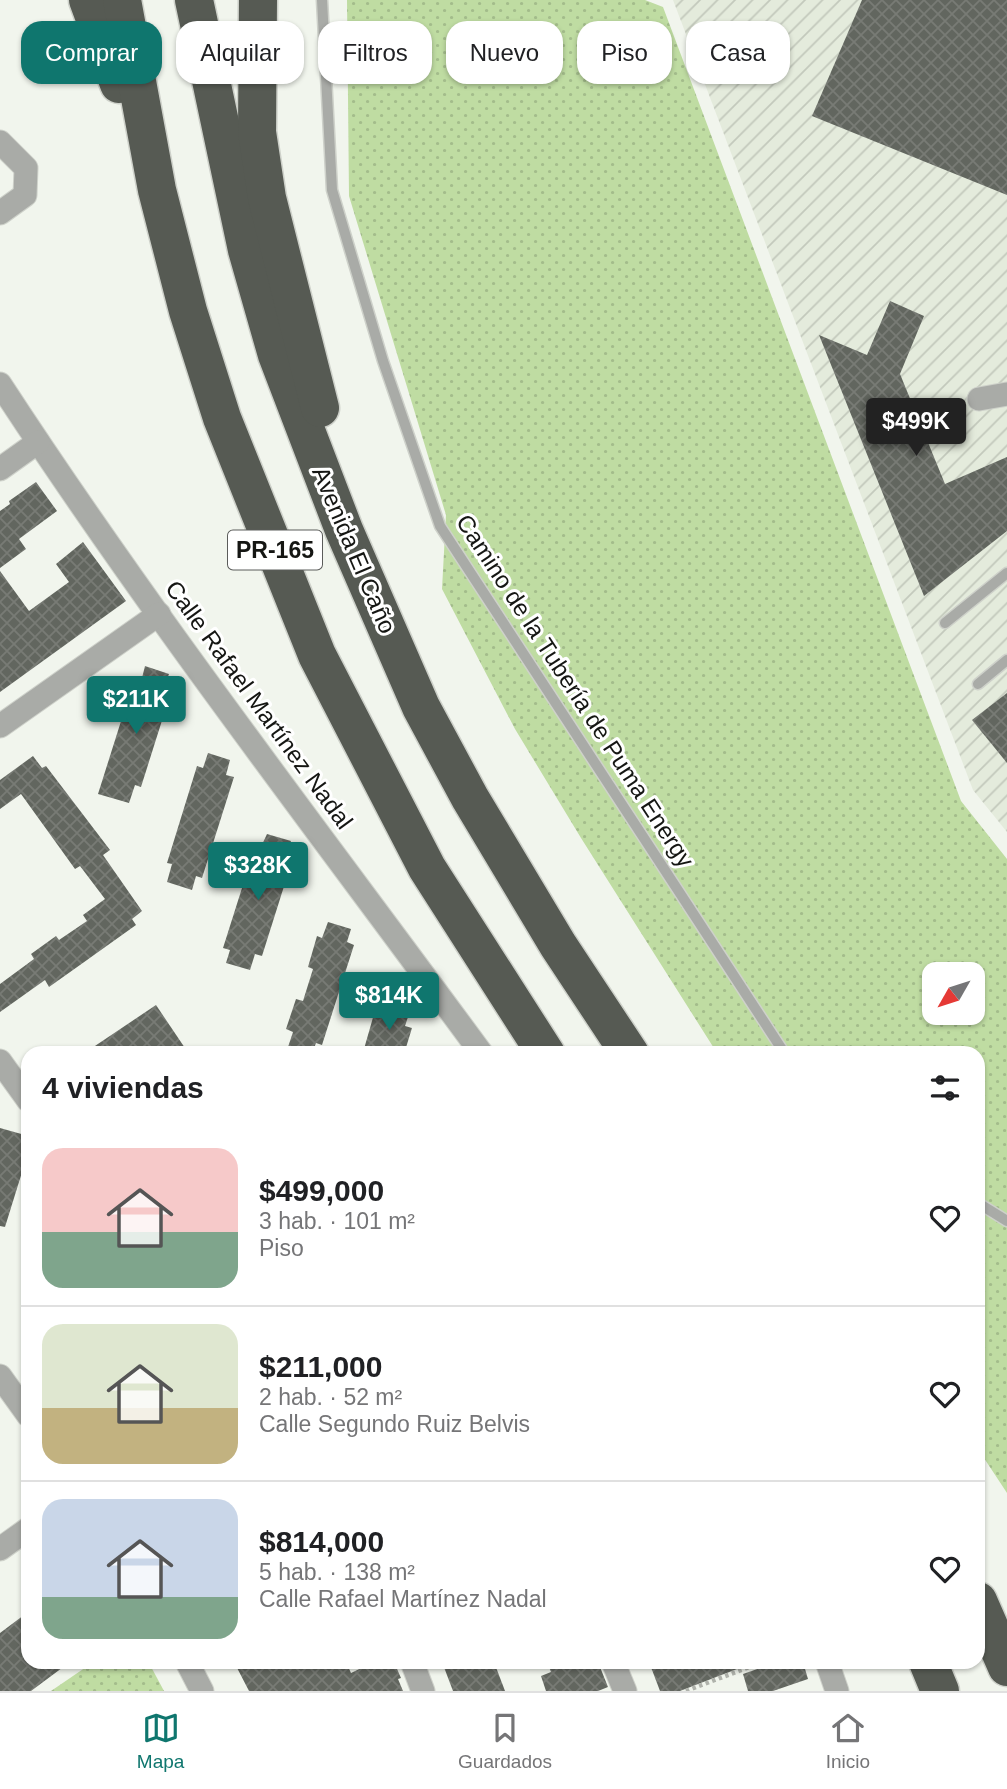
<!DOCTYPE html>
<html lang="es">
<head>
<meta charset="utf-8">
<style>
  body { margin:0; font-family:Arial,sans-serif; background:#f2f2f2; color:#202124; height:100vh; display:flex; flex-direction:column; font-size:26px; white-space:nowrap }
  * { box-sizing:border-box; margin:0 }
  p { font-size:23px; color:#757577 }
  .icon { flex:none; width:38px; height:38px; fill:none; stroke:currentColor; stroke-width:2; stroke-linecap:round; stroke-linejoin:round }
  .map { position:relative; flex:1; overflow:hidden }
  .drawer { position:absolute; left:21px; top:1046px; width:964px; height:623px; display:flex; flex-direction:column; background:#fff; border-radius:21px; box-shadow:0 2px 5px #0004 }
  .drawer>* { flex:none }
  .banner { position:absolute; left:21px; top:21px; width:966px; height:63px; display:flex; gap:14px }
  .needle { width:46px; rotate:231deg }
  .buttons { position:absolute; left:922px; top:962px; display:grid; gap:14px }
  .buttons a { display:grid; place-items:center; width:63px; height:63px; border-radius:14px; background:#fff; box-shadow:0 2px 5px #0004; font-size:35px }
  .price { position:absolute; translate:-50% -60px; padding:0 16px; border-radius:7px; background:#0f766e; color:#fff; font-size:23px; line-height:46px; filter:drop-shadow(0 2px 4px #0008) }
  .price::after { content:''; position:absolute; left:50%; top:42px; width:21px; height:16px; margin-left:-10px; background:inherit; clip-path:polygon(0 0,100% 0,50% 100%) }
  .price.on { background:#222; color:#fff }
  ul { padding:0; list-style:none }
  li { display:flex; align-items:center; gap:21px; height:175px; padding:0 21px }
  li+li { border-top:2px solid #e0e0e0 }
  li span { display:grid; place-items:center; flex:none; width:196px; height:140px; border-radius:21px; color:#555 }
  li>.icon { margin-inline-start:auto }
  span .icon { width:84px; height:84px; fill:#fffc; stroke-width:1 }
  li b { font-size:30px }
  h2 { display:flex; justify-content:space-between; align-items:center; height:84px; padding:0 21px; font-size:30px }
  .pill { padding:0 24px; border-radius:21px; background:#fff; box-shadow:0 2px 5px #0004; font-size:24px; line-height:63px }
  .pill.on { background:#0f766e; color:#fff }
  .tabs { display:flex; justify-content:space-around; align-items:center; height:98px; border-top:2px solid #e0e0e0; background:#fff; font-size:19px; color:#757577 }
  .tabs a { display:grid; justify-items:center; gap:4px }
  .tabs .on { color:#0f766e }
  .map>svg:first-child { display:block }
  .industrial { fill:url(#industrial-furrows) }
  .park { fill:url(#park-dots); fill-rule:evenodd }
  .building { fill:url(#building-cross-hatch) }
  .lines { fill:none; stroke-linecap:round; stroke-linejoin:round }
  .service-casing { stroke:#ced1ca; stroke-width:13 }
  .minor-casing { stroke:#ced1ca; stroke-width:25 }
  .motorway-casing { stroke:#ced1ca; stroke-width:41 }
  .path { stroke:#afb2ab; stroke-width:4.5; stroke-dasharray:3.5 3.5; stroke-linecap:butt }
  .service { stroke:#a9aba7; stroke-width:10 }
  .minor { stroke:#a9aba7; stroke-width:23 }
  .motorway { stroke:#565a53; stroke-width:38 }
  .labels { text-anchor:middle; stroke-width:6; stroke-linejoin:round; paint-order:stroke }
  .shield { fill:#fff; stroke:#5b5c5a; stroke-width:2 }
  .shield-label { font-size:23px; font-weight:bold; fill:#151613 }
  .street-label { font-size:24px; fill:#151613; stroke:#fff }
</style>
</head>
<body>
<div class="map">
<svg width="1007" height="1691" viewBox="0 0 1007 1691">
  <defs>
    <pattern id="industrial-furrows" width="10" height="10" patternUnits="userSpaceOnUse" patternTransform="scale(1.75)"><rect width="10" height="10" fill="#e4ebdc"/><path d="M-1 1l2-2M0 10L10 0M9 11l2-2" fill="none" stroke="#c3c9bc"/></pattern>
    <pattern id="park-dots" width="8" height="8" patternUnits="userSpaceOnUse" patternTransform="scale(1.75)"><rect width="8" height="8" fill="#bfdca2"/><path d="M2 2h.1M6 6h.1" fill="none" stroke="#a3bc8b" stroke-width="1.8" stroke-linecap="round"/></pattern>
    <pattern id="building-cross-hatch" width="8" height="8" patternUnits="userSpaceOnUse" patternTransform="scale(1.75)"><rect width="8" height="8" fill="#62665f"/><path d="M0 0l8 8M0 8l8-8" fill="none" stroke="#787b75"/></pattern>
  </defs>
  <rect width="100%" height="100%" fill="#f1f5ed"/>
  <path class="industrial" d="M673 0H1007V832L973 790Z"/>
  <g class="park">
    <path d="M347 0H645L663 7 961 801 1007 859V1493L978 1449V1054L717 1053 581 838 515 729 442 589 446 515 349 196ZM934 975H973V1013H934Z"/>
    <path d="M92 1663H149L164 1691H51Z"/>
  </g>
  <g class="building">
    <path d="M862 0H1007V195L812 116Z"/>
    <path d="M890 301 924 316 900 374 945 484 1007 457V531L924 596 819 335 867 355Z"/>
    <path d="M36 482 57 511 19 539 26 549 0 568V511L10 504 9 501Z"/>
    <path d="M83 542 126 601 0 692V571L29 611 69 582 56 564Z"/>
    <path d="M145 666 169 674 163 690 171 692 141 787 135 785 129 803 98 794 134 680 141 682Z"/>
    <path d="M1007 693V763L972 720Z"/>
    <path d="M208 753 230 760 226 775 234 777 202 878 196 876 192 890 167 882 172 864 167 863 197 766 203 768Z"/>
    <path d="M33 756 42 768 46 766 110 850 103 855 142 911 132 919 136 925 80 965 49 987 45 980 0 1012V984L34 959 31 954 56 936 59 940 87 921 83 915 105 899 80 866 75 869 21 794 0 809V780Z"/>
    <path d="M267 834 291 841 285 858 292 861 262 956 255 954 250 970 226 963 230 950 223 948 255 847 260 849Z"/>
    <path d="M328 922 351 929 347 942 354 945 322 1045 316 1043 312 1054H299L287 1050 293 1032 286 1029 296 999 303 1001 313 969 308 967 317 936 322 938Z"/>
    <path d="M385 1004 410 1011 405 1026 412 1028 404 1054H378L364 1049 374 1014 381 1017Z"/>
    <path d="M156 1005 189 1054H83Z"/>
    <path d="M0 1128 25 1135 21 1150 28 1153 5 1227 0 1226Z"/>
    <path d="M28 1612V1662H70L31 1691H0V1633Z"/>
    <path d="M234 1662H346L351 1673 374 1662H394L401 1678 398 1679 403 1691H249Z"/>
    <path d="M442 1662H494L505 1691H453Z"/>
    <path d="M547 1662H598L608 1687 598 1691H546L541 1676 551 1672Z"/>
    <path d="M649 1662H750V1664L680 1691H660Z"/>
    <path d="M761 1662H803L808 1679 773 1691H748L743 1674 763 1667Z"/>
  </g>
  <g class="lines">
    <g class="service-casing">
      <g id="service">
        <path d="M322 0 332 190 383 361 440 526 785 1054"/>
        <path d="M945 623 1007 573"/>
        <path d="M978 684 1007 660"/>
        <path d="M978 1203 1007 1221"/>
      </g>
    </g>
    <g class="minor-casing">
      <g id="minor">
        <path d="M0 142 26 168 25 195 0 213"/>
        <path d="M0 384C150 614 319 832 482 1054"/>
        <path d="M979 399 1007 394"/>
        <path d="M0 469 38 442"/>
        <path d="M0 726 159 614"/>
        <path d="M0 1061 28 1100"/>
        <path d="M0 1376 28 1415"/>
        <path d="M0 1549 28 1529"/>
        <path d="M187 1662 202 1691"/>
        <path d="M412 1662 423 1691"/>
        <path d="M613 1662 625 1691"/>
        <path d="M827 1662 837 1691"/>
      </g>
    </g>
    <g class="motorway-casing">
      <g id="motorway">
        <path d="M88 0 119 84"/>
        <path d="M122 0 157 190 188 311 222 418 317 655 427 868 546 1054"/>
        <path d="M194 0 247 250 277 355 344 530 421 707 470 798 558 945 630 1054"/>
        <path d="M258 0 257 132 267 198 320 408"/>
        <path d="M978 1601 1007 1667"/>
        <path d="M928 1662 940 1691"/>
      </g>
    </g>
    <path class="path" d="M686 1691 762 1662"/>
    <use href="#service" class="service"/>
    <use href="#minor" class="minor"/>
    <use href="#motorway" class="motorway"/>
  </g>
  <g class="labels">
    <rect class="shield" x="228" y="530.5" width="94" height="39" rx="5"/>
    <g class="shield-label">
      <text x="275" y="558">PR-165</text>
    </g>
    <g class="street-label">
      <text transform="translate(354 550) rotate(67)" y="8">Avenida El Caño</text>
      <text transform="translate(575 691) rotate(57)" y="8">Camino de la Tubería de Puma Energy</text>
      <text transform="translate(259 705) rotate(54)" y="8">Calle Rafael Martínez Nadal</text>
    </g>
  </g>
</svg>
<div class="buttons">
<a><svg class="needle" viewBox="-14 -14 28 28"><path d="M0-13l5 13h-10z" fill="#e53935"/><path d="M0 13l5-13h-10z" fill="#757577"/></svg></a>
</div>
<b class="price on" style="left:916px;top:458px">$499K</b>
<b class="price" style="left:136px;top:736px">$211K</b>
<b class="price" style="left:258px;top:902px">$328K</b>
<b class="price" style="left:389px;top:1032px">$814K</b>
<div class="banner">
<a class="pill on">Comprar</a>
<a class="pill">Alquilar</a>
<a class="pill">Filtros</a>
<a class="pill">Nuevo</a>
<a class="pill">Piso</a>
<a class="pill">Casa</a>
</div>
<section class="drawer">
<h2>4 viviendas<svg class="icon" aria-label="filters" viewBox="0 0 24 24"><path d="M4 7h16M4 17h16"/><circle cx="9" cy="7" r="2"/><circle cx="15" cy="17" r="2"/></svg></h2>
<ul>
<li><span style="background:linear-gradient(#f6c9c9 60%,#7fa58c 0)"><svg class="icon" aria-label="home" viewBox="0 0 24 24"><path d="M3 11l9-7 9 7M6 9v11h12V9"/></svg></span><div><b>$499,000</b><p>3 hab. · 101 m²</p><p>Piso</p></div><svg class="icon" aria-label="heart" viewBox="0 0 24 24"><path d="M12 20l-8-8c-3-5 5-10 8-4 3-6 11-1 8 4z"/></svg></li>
<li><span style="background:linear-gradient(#dfe7d0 60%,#c2b280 0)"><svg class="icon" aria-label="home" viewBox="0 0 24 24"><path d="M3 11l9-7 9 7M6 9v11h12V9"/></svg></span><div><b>$211,000</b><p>2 hab. · 52 m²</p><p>Calle Segundo Ruiz Belvis</p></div><svg class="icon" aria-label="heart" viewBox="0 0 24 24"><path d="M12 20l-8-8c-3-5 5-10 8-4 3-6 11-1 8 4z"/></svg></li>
<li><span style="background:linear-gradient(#c9d6e8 70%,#7fa58c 0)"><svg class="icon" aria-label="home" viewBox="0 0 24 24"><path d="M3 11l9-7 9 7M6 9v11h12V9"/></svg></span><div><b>$814,000</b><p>5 hab. · 138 m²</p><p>Calle Rafael Martínez Nadal</p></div><svg class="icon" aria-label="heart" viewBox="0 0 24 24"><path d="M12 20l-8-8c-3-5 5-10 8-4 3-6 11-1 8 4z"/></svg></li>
</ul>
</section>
</div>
<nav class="tabs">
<a class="on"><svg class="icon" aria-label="map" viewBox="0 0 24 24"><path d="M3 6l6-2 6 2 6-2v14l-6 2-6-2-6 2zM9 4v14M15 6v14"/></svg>Mapa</a>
<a><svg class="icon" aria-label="saved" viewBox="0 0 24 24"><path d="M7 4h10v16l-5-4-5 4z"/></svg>Guardados</a>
<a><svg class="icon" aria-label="home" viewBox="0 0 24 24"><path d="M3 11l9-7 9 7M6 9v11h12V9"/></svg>Inicio</a>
</nav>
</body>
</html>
